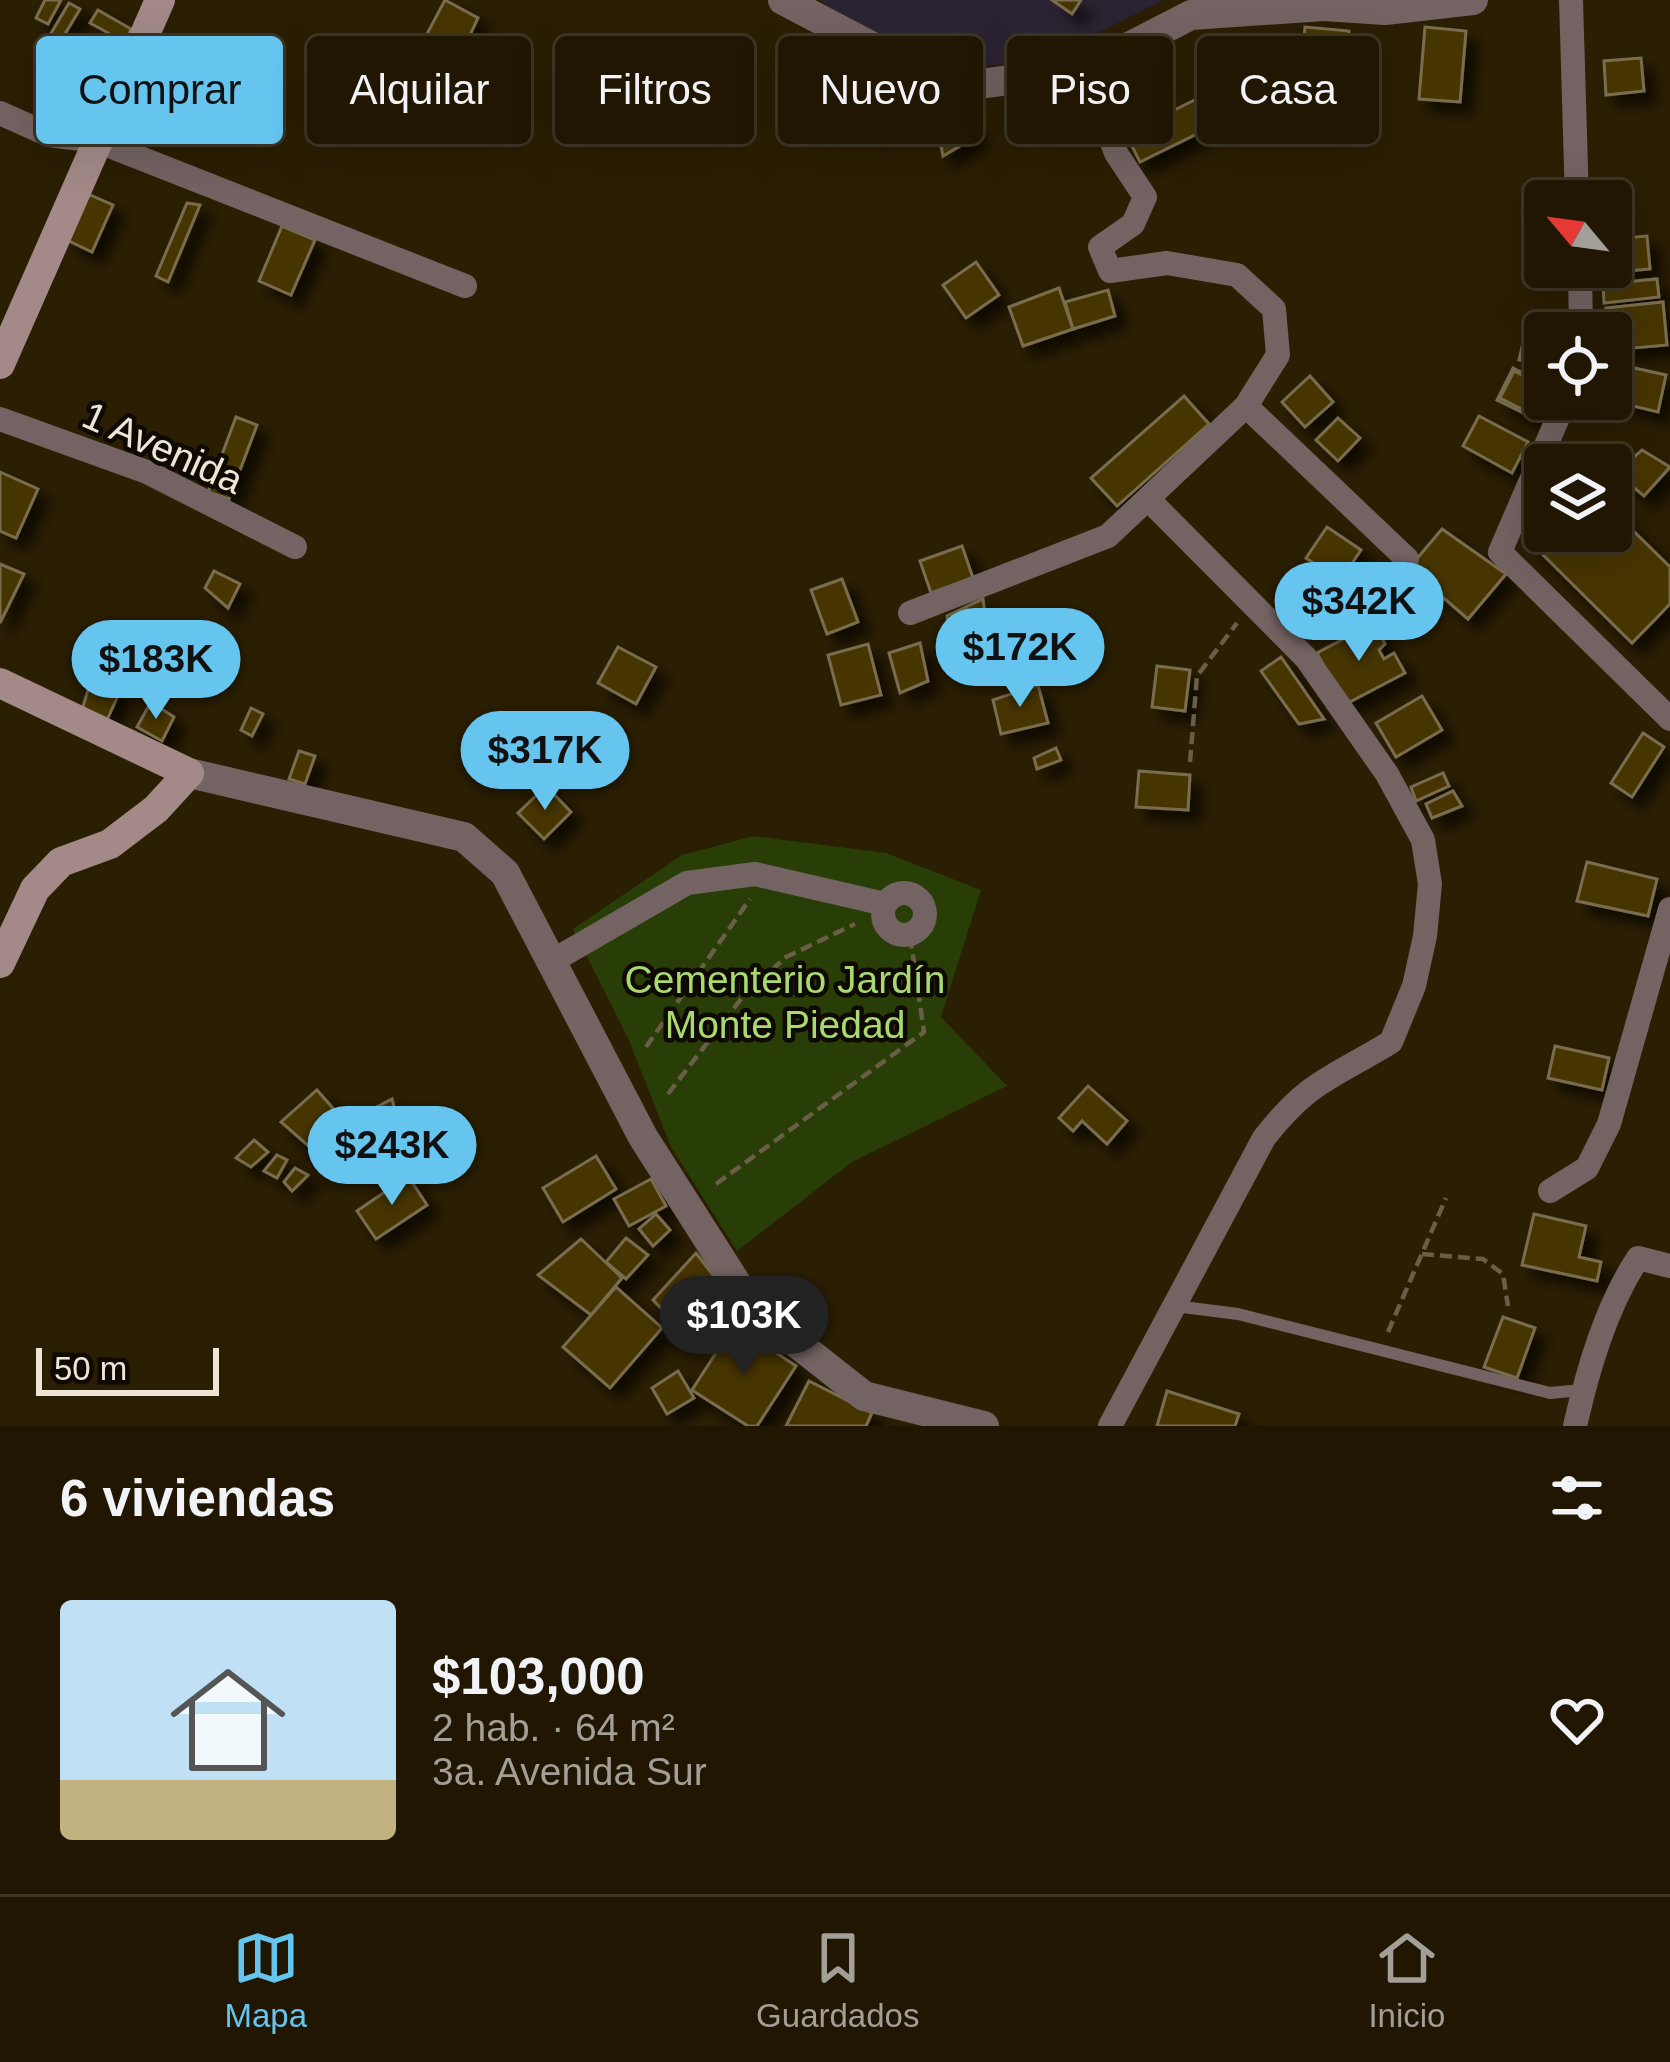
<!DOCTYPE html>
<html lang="es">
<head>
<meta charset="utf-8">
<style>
  body { margin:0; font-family:Arial,sans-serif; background:#281f0c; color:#f1f3f6; height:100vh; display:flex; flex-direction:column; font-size:45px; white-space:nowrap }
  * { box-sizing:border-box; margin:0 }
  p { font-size:39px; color:#a29f99 }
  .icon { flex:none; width:66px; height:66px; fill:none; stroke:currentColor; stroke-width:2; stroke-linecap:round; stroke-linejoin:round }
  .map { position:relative; height:1426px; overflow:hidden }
  .details { display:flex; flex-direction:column; background:#201602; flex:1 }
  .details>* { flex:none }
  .guide { position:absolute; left:36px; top:36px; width:1599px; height:108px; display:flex; gap:24px }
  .needle { width:78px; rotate:299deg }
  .fabs { position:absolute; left:1524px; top:180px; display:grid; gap:24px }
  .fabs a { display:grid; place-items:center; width:108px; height:108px; border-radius:12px; background:#201602; box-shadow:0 12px 48px #0002,0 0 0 3px #3d3524; font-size:60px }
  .scale { position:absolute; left:36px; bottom:30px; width:183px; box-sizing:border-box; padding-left:12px; border:6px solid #ede6d6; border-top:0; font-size:33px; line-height:42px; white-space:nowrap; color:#ede6d6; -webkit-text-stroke:9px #0e0902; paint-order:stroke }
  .price { position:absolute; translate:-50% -102px; padding:0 27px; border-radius:42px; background:#65c5ef; color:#111; font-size:39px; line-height:78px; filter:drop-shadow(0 3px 6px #0008) }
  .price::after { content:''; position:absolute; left:50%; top:72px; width:36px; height:27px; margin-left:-18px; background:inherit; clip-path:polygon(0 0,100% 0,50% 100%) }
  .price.selected { background:#222; color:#fff }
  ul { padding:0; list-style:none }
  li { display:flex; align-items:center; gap:36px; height:300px; padding:0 60px }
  li span { display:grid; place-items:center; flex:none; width:336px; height:240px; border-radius:12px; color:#555 }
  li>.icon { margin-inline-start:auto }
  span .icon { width:144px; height:144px; fill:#fffc; stroke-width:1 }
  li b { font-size:51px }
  h2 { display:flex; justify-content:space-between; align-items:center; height:144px; padding:0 60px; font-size:51px }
  .tag { padding:0 42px; border-radius:12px; background:#201602; box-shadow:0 12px 48px #0002,0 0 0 3px #3d3524; font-size:42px; line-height:108px }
  .tag.selected { background:#65c5ef; color:#111 }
  .menu { display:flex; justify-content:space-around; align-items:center; height:168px; border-top:3px solid #3d3524; background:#201602; font-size:33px; color:#a29f99 }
  .menu a { display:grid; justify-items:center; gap:6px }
  .menu .selected { color:#65c5ef }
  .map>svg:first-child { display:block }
  .medical { fill:#2c2332 }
  .green { fill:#293d06 }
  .building { fill:#473401; stroke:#7a6d50; stroke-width:3; filter:url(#shadow) }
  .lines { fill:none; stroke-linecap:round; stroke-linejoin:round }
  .path { stroke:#695e47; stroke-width:4.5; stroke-dasharray:12 6; stroke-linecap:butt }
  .service { stroke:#736362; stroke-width:12 }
  .minor { stroke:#736362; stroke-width:24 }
  .tertiary { stroke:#736362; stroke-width:30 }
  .secondary { stroke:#a38a88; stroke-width:30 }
  .labels { text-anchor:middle; stroke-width:9; stroke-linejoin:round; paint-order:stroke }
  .street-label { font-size:39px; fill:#ede6d6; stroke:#0e0902 }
  .park-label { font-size:39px; fill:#abd96f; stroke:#0e0902 }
</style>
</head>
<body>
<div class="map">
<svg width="1670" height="1426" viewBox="0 0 1670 1426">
  <defs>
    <filter id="shadow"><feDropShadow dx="11" dy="11" stdDeviation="6" flood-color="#0009"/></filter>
  </defs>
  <rect width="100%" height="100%" fill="#2a1e03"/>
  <path class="medical" d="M820 0H1164L1072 46 993 66 930 62 883 45Z"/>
  <path class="green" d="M754 836 886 853 981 890 941 1017 1007 1086 852 1162 737 1251 671 1147 628 1038 573 929 682 855Z"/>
  <g class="building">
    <path d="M45 0H61L48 24 36 18Z"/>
    <path d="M445 0 478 18 443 92 401 83Z"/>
    <path d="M1052 0H1081L1072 14Z"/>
    <path d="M69 3 80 9 60 42 50 35Z"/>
    <path d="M98 10 131 29 125 42 90 23Z"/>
    <path d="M1305 27 1349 31 1341 113 1298 109Z"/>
    <path d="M1425 27 1466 31 1460 102 1419 99Z"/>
    <path d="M77 55 100 64 82 111 46 97 60 60 73 65Z"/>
    <path d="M1641 58 1644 91 1606 95 1604 61Z"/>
    <path d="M827 63 855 75 829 133 801 121Z"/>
    <path d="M1225 85 1239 113 1140 162 1126 134Z"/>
    <path d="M859 103 883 109 877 134 853 128Z"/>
    <path d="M945 115 971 120 975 137 943 156 939 135Z"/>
    <path d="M88 194 113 205 92 252 67 240Z"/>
    <path d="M187 203 200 205 168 282 156 276Z"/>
    <path d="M282 226 315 240 291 295 259 281Z"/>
    <path d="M1647 236 1650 269 1592 274V267H1611V239Z"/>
    <path d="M976 262 999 295 966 318 943 285Z"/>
    <path d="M1657 279 1659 297 1604 303 1603 284Z"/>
    <path d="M1059 288 1073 329 1023 346 1009 307Z"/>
    <path d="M1108 290 1115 316 1073 329 1065 302Z"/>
    <path d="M1663 302 1667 345 1611 350 1606 308Z"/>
    <path d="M1528 322 1570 332 1545 333V366L1519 360Z"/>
    <path d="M1616 364 1666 375 1658 412 1608 400Z"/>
    <path d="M1513 368 1545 384 1548 399 1538 420 1497 400Z"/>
    <path d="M1514 371 1545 387 1549 399 1539 418 1500 398Z"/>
    <path d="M1310 376 1333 402 1305 427 1282 402Z"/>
    <path d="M1184 396 1209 424 1117 506 1091 478Z"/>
    <path d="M1479 416 1528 442 1512 473 1463 446Z"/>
    <path d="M236 417 257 425 229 499 208 492Z"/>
    <path d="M1338 418 1360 438 1338 461 1316 440Z"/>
    <path d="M1642 450 1670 467 1644 496 1616 473Z"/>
    <path d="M0 472 38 489 16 538 0 531Z"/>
    <path d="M1611 509 1670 567V604L1632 643 1530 542 1545 526V531H1611Z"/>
    <path d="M1327 527 1361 550 1340 581 1306 558Z"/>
    <path d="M1442 529 1506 574 1468 619 1409 568Z"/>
    <path d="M962 546 973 578 931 593 920 561Z"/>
    <path d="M0 564 24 574 0 623Z"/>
    <path d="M214 571 240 584 228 608 205 588Z"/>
    <path d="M842 579 858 622 827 634 811 590Z"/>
    <path d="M983 599 987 631 950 640 947 616Z"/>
    <path d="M1374 623 1385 644 1379 650 1384 659 1394 653 1405 673 1344 705 1317 653Z"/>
    <path d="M105 633 150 668 135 686 108 669 103 681 120 691 106 722 82 710Z"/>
    <path d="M920 643 928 681 900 693 889 653Z"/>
    <path d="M868 644 881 695 841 705 828 655Z"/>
    <path d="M618 647 656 667 636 704 598 683Z"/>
    <path d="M1281 657 1324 719 1299 724 1261 671Z"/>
    <path d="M1157 666 1190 670 1185 711 1152 707Z"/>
    <path d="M1038 685 1048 723 1001 734 993 700Z"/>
    <path d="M1422 696 1442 730 1396 757 1376 723Z"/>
    <path d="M151 702 174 717 162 741 137 727Z"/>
    <path d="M251 708 263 714 252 736 241 730Z"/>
    <path d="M1643 733 1664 747 1632 797 1611 783Z"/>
    <path d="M1056 748 1061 760 1037 769 1034 758Z"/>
    <path d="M299 751 315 756 305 784 289 779Z"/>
    <path d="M1139 771 1190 775 1188 810 1136 807Z"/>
    <path d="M1443 773 1449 786 1416 801 1411 787Z"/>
    <path d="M546 786 571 812 544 839 518 813Z"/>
    <path d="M1453 791 1462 806 1432 818 1426 804Z"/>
    <path d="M1587 862 1657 879 1648 916 1577 901Z"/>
    <path d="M1555 1046 1609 1058 1602 1090 1548 1078Z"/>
    <path d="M1088 1086 1127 1121 1107 1144 1082 1121 1073 1131 1059 1118Z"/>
    <path d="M317 1090 338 1114 321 1121 333 1136 312 1149 281 1122Z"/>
    <path d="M392 1099 397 1118 364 1138 356 1118Z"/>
    <path d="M414 1122 423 1144 393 1160 372 1148Z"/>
    <path d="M254 1140 268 1152 251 1167 236 1158Z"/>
    <path d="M277 1155 287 1160 277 1178 264 1171Z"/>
    <path d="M596 1156 616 1189 563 1222 543 1188Z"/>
    <path d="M295 1168 308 1175 292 1191 284 1182Z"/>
    <path d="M408 1176 427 1205 376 1239 357 1211Z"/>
    <path d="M651 1179 666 1206 629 1226 614 1199Z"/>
    <path d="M656 1214 670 1230 653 1246 639 1229Z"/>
    <path d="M1534 1214 1586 1226 1579 1257 1601 1262 1597 1281 1522 1265Z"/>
    <path d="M626 1238 648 1255 626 1279 606 1262Z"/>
    <path d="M581 1239 622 1278 591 1315 538 1275Z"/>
    <path d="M696 1253 723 1288 680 1328 653 1300Z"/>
    <path d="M616 1287 662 1328 610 1388 563 1347Z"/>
    <path d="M1503 1317 1535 1328 1517 1378 1484 1367Z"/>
    <path d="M734 1325 796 1366 757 1426H748L692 1390Z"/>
    <path d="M678 1371 694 1398 667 1414 652 1388Z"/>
    <path d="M809 1381 872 1413 866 1426H786Z"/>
    <path d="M1167 1391 1239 1414 1235 1426H1157Z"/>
  </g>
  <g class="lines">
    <g class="path">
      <path d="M1190 762 1197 676 1237 623"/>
      <path d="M646 1047 750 899"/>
      <path d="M668 1094 744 995 786 957 855 924"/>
      <path d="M716 1184 924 1032 910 935"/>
      <path d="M1422 1254 1483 1259 1503 1274 1508 1306"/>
      <path d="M1388 1332 1446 1198"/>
    </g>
    <path class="service" d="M1175 1306 1238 1314 1550 1393 1582 1390"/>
    <g class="minor">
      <path d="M1571 0 1577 201"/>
      <path d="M0 113 49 135 97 141 465 286"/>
      <path d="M1580 267 1581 333"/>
      <path d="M1566 399 1500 552 1670 719"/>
      <path d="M1246 406 1407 559"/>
      <path d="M0 419 147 472 295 547"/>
      <path d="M910 613 1108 536 1246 406 1278 355 1274 309 1237 275 1167 263 1110 271 1100 247 1133 224 1145 197 1116 153 1084 70"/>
      <circle cx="904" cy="914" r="21"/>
      <path d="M554 960 687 883 755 874 885 904"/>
      <path d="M1550 1191 1587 1168 1609 1124 1670 909"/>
      <path d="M1110 1426 1264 1138C1308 1081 1332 1078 1391 1042L1414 986 1425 936 1430 884 1423 840 1387 774 1306 658 1150 501"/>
      <path d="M1575 1426C1588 1369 1606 1307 1638 1258L1670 1266"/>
    </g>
    <g class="tertiary">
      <path d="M783 0 924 74 987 83 1084 70 1191 15 1324 6 1385 10 1473 0"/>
      <path d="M189 773 464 837 505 873 643 1137 752 1308 864 1396 984 1426"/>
    </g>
    <g class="secondary">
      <path d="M0 364 160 0"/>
      <path d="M0 683 189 773 156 809 110 844 61 862 35 889 0 963"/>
    </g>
  </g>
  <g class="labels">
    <g class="street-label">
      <text transform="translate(163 447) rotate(24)" y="14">1 Avenida</text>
    </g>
    <g class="park-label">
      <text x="785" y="993">Cementerio Jardín<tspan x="785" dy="45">Monte Piedad</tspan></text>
    </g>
  </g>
</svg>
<div class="fabs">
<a><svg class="needle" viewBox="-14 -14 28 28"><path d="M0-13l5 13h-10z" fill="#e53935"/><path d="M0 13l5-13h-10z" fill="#a29f99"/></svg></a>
<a><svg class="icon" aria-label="locate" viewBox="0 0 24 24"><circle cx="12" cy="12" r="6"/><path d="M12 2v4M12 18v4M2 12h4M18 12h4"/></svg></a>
<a><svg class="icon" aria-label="layers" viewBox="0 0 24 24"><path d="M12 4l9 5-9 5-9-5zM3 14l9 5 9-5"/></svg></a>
</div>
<div class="scale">50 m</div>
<b class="price" style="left:1359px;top:664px">$342K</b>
<b class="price" style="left:1020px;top:710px">$172K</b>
<b class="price" style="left:156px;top:722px">$183K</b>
<b class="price" style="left:545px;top:813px">$317K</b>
<b class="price" style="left:392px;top:1208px">$243K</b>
<b class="price selected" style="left:744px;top:1378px">$103K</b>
<div class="guide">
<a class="tag selected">Comprar</a>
<a class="tag">Alquilar</a>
<a class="tag">Filtros</a>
<a class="tag">Nuevo</a>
<a class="tag">Piso</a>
<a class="tag">Casa</a>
</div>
</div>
<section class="details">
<h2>6 viviendas<svg class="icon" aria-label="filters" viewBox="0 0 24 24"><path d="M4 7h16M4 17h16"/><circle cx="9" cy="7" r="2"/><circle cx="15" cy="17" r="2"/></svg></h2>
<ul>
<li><span style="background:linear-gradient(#bfe0f5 75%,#c2b280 0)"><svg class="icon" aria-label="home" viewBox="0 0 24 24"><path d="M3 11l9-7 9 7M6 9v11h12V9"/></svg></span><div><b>$103,000</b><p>2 hab. · 64 m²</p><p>3a. Avenida Sur</p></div><svg class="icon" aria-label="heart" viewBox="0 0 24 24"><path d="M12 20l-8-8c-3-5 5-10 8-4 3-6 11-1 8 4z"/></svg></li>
</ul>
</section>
<nav class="menu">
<a class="selected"><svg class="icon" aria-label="map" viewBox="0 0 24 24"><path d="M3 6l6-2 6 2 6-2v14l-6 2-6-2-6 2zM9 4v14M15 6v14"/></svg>Mapa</a>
<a><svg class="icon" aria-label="saved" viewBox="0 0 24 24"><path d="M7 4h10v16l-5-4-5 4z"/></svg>Guardados</a>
<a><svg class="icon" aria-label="home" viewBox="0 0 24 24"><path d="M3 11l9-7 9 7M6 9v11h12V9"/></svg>Inicio</a>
</nav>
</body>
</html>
